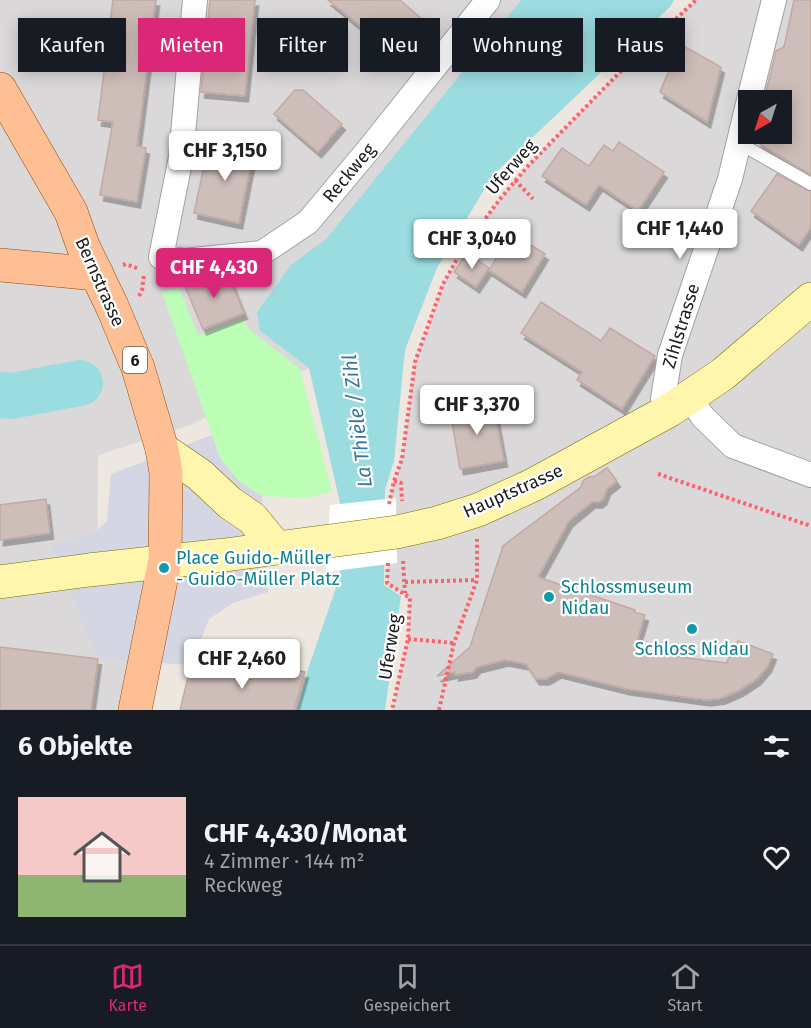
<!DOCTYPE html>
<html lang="de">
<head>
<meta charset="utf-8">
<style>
  body { margin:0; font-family:"Fira Sans",sans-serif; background:#242831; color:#f1f3f6; height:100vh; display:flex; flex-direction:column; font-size:22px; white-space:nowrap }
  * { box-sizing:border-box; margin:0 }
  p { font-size:20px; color:#9ea1a6 }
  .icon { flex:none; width:33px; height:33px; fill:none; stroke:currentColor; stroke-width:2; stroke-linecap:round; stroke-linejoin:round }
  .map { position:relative; height:710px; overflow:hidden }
  .panel { display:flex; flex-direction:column; background:#171b24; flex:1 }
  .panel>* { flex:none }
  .top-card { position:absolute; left:18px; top:18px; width:776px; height:54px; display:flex; gap:12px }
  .needle { width:39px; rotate:219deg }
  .buttons { position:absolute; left:738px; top:90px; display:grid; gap:12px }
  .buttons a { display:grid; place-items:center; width:54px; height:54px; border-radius:0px; background:#171b24; box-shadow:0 3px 15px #0003; font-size:30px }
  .price { position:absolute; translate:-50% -51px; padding:0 14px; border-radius:6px; background:#fff; color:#222; font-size:20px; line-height:39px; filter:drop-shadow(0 2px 3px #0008) }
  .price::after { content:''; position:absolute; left:50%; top:36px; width:18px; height:14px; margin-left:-9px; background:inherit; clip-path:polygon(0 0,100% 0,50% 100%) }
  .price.current { background:#db2777; color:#fff }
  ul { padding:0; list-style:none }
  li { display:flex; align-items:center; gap:18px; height:150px; padding:0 18px }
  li+li { border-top:2px solid #363941 }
  li span { display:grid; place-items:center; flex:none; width:168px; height:120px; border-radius:0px; color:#555 }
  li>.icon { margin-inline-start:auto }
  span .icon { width:72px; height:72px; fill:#fffc; stroke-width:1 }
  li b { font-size:26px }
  h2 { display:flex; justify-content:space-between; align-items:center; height:72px; padding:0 18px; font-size:26px }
  .pill { padding:0 21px; border-radius:0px; background:#171b24; box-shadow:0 3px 15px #0003; font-size:21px; line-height:54px }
  .pill.current { background:#db2777; color:#fff }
  .tab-bar { display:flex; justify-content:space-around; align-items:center; height:84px; border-top:2px solid #363941; background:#171b24; font-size:16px; color:#9ea1a6 }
  .tab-bar a { display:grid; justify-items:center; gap:3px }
  .tab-bar .current { color:#db2777 }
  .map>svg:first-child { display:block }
  .residential { fill:#dad8d8; fill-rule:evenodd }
  .park { fill:#bcfeb6 }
  .plaza { fill:#d4d6e4 }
  .water { fill:#9bdce1 }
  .pier { fill:#fff }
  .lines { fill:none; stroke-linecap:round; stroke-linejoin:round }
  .river { stroke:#9bdce1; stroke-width:46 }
  .building { fill:#cebeb9; stroke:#c1aaa1; stroke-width:1.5; filter:url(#shadow) }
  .lane-casing { stroke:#a2a2a2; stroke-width:14 }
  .street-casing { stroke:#a2a2a2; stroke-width:26 }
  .secondary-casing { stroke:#756e00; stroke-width:34 }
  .primary-casing { stroke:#934a00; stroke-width:34 }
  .path { stroke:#ff6069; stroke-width:4; stroke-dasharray:3 3; stroke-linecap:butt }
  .lane { stroke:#fff; stroke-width:12 }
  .street { stroke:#fff; stroke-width:24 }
  .secondary { stroke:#fff6ad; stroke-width:33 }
  .primary { stroke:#ffbf94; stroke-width:33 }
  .culture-dot { fill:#0f9aa8; stroke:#fff; stroke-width:2 }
  .labels { text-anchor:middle; stroke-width:4.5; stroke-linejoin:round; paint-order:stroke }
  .shield { fill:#fff; stroke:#5f5f5f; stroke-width:1.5 }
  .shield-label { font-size:16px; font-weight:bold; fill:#1b1b1b }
  .street-label { font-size:18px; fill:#1b1b1b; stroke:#fff }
  .culture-label { font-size:18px; fill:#0d838f; stroke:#fff; text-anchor:start }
  .water-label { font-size:20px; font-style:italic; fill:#397a9b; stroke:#fff }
</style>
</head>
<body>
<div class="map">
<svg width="811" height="710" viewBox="0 0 811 710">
  <defs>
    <filter id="shadow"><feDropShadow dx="3.5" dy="6" stdDeviation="0" flood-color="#0004"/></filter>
  </defs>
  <rect width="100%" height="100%" fill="#eee7e0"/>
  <g class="residential">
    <path d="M0 0H521L326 239 292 264 260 331 309 368 188 426 98 455 97 627 150 637 135 710H0Z"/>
    <path d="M696 0H811V710H392L408 639 410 611V599L405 593 387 583 389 499 402 459 415 362 443 284 462 250 500 199 528 166 619 73ZM748 100H782V134H748Z"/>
  </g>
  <path class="park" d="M179 288 198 335 244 320 249 329 300 369 332 491 308 498 262 496 240 482 220 458 162 292Z"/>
  <path class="plaza" d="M212 435 220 458 240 482 262 496 268 592 233 603 209 619 191 665 98 659 52 544 95 532 107 521 111 474Z"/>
  <path class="water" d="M521 0H674L670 7 493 175 437 268 405 350 394 461 385 490 384 585 401 596 385 710H297L309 666 340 576 341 507 309 368 260 331 257 312 292 264 326 239Z"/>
  <path class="pier" d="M396 498 397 563 326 572 330 505Z"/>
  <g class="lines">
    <path class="river" d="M0 395 11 396 80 383"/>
  </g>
  <g class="building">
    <path d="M113 0H156L137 146 146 148 137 202 100 195 113 122 98 120Z"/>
    <path d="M210 0H255L245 96 201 92Z"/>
    <path d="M328 0H400L423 20 390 57 365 35 367 32Z"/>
    <path d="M794 0H811V175L760 144 756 136 757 134H782V100H764L776 51 784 47Z"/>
    <path d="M680 44 721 67 707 122 660 92Z"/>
    <path d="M295 90H303L342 124 318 152 274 114Z"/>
    <path d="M257 134 239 223 194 213 209 143 240 149V155Z"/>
    <path d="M619 142 664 172 638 211 599 185 586 205 542 176 562 148 589 166 604 145 613 151Z"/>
    <path d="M777 174 811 192V227L799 245 751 211Z"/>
    <path d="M512 233 545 254 522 292 489 270Z"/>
    <path d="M467 253 489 268 476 287 454 272Z"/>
    <path d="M227 271 244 313 203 329 184 284 214 272Z"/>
    <path d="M541 302 601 341 610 328 655 356 622 409 577 380 582 372 521 333Z"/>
    <path d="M493 402 504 461 460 469 450 410Z"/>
    <path d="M607 468 617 481 607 489 603 499 599 502H592L569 521 538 577 635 610 634 612 645 615 634 651 726 663 738 641 773 654 768 666 757 679 740 690 722 698 707 700 627 689 558 672 546 679H536L526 664 505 660 477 667 473 672 455 675V672L437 676 470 647 503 546 581 487 583 481 589 477 595 476Z"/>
    <path d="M46 499 50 533 0 540V505Z"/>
    <path d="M0 647 98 659 91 710H0Z"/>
    <path d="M264 663 305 672 294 710H180L191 665 262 676Z"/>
  </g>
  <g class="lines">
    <g class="lane-casing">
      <path id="lane" d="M739 143 811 184"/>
    </g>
    <g class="street-casing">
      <g id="street">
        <path d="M195 0 181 157 161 257 184 261 262 253 308 222 369 149 488 0"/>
        <path d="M749 100 774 0"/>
        <path d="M690 398 703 417 733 446 811 475"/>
        <path d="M670 410 663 399 670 355 730 179 748 104"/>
      </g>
    </g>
    <g class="secondary-casing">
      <g id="secondary">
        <path d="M162 449 200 475 230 503 252 518 276 547"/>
        <path d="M0 582 89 570 225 555 397 532 437 523 478 510 533 485 670 410 723 374 811 299"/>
      </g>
    </g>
    <g class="primary-casing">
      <g id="primary">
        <path d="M0 89 71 212 83 246 112 306 138 368 162 449 166 473 165 560 135 710"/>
        <path d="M0 265 97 274"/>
      </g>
    </g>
    <g class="path">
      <path d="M515 180 533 199"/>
      <path d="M123 265 126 264 139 269"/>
      <path d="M139 296 142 291 144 274"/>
      <path d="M658 474 811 526"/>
      <path d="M394 481 401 483 402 501"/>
      <path d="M389 504 394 481 402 459 415 362 443 284 462 250 500 199 528 166 619 73 696 0"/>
      <path d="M403 561 405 593"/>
      <path d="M388 563 387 583 410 598 408 639 392 710"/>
      <path d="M405 582 477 580"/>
      <path d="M408 639 454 643"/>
      <path d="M439 710 454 643 477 580V539"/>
    </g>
    <use href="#lane" class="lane"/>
    <use href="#street" class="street"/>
    <use href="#secondary" class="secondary"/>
    <use href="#primary" class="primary"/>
  </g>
  <g class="culture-dot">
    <circle cx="164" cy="568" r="6"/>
    <circle cx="549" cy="597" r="6"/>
    <circle cx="692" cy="629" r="6"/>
  </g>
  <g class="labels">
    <rect class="shield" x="123" y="347" width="24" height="26" rx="4.5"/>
    <g class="shield-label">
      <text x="135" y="366">6</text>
    </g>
    <g class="street-label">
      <text transform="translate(511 167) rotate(-49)" y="6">Uferweg</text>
      <text transform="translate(349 173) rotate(-50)" y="6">Reckweg</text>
      <text transform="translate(100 282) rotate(66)" y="6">Bernstrasse</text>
      <text transform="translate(681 326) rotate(-73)" y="6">Zihlstrasse</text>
      <text transform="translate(513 491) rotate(-24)" y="6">Hauptstrasse</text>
      <text transform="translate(390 647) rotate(-81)" y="6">Uferweg</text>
    </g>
    <g class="culture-label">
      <text x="176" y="564">Place Guido-Müller<tspan x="176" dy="21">- Guido-Müller Platz</tspan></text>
      <text x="561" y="593">Schlossmuseum<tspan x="561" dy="21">Nidau</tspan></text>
      <text x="692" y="655" text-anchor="middle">Schloss Nidau</text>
    </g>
    <g class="water-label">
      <text transform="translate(357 421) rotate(-97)" y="7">La Thièle / Zihl</text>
    </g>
  </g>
</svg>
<div class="buttons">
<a><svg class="needle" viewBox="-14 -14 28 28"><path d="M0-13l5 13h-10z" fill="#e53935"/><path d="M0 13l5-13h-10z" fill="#9ea1a6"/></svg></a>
</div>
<b class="price" style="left:225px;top:182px">CHF 3,150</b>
<b class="price" style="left:680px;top:260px">CHF 1,440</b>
<b class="price" style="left:472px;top:270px">CHF 3,040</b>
<b class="price current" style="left:214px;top:299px">CHF 4,430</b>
<b class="price" style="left:477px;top:436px">CHF 3,370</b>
<b class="price" style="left:242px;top:690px">CHF 2,460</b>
<div class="top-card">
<a class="pill">Kaufen</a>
<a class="pill current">Mieten</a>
<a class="pill">Filter</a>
<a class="pill">Neu</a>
<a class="pill">Wohnung</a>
<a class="pill">Haus</a>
</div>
</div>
<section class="panel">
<h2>6 Objekte<svg class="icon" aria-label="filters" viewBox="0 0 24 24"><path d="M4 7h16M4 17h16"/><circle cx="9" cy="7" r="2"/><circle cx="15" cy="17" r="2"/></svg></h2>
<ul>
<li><span style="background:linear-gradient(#f6c9c9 65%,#8fb573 0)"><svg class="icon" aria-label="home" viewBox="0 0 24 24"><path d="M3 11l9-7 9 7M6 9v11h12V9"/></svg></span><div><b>CHF 4,430/Monat</b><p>4 Zimmer · 144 m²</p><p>Reckweg</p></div><svg class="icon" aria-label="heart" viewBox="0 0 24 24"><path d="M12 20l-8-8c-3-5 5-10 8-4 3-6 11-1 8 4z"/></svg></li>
</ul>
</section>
<nav class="tab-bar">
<a class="current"><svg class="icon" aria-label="map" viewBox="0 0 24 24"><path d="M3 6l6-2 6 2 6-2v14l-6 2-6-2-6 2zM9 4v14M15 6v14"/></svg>Karte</a>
<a><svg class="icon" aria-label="saved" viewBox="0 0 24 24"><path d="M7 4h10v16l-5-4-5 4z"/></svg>Gespeichert</a>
<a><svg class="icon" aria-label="home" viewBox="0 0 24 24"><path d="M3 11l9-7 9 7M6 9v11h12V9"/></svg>Start</a>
</nav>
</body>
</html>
